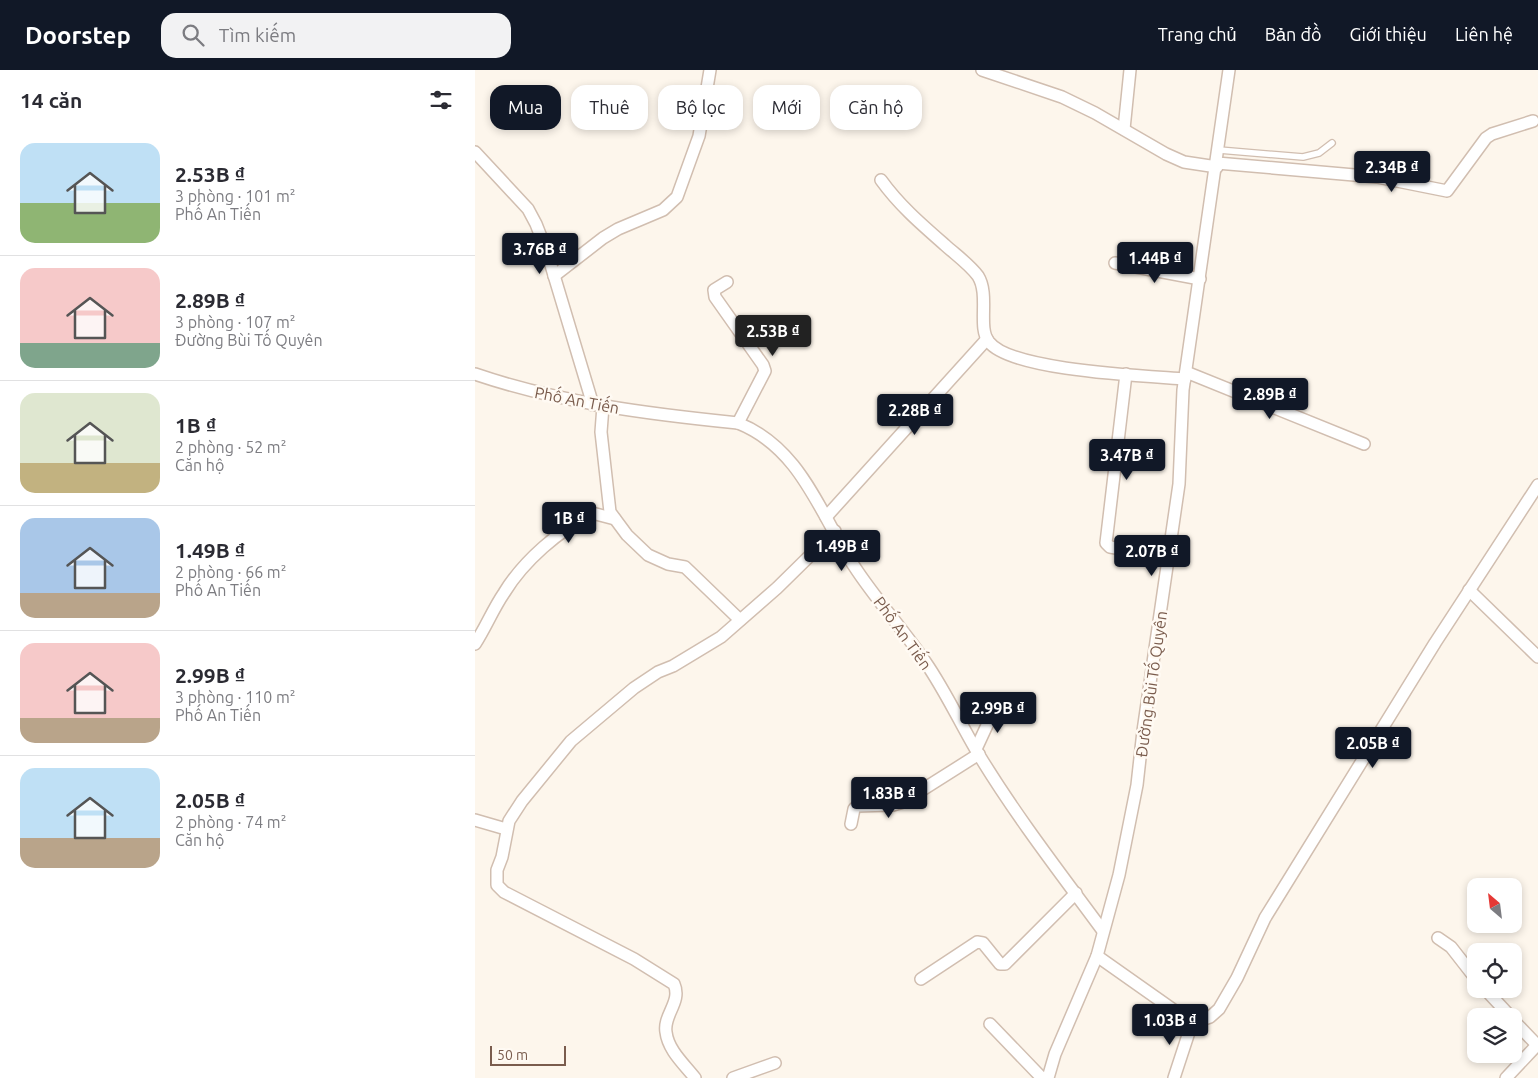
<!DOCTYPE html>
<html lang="vi">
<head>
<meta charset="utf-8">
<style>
  body { margin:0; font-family:Ubuntu,sans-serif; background:#f2f2f3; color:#2b2b33; height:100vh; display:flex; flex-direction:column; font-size:19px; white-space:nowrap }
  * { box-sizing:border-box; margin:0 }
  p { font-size:16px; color:#7c7c81 }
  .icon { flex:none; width:28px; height:28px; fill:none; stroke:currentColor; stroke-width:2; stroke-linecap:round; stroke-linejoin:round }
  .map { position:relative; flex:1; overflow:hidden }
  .side { display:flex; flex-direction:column; background:#fff; width:475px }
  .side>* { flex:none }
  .banner { position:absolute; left:15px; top:15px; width:475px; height:45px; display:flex; gap:10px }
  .needle { width:32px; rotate:332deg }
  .tools { position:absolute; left:992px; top:808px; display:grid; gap:10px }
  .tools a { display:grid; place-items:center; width:55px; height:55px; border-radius:10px; background:#fff; box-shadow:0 2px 8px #0003; font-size:25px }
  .scale { position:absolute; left:15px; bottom:12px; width:76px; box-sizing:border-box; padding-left:5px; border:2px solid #7a5c4d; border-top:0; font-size:14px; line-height:18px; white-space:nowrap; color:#7a5c4d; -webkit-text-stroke:4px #fffaf3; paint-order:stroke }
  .price { position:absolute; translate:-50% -42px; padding:0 11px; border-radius:5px; background:#111827; color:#fff; font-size:16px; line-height:32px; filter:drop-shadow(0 1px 2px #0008) }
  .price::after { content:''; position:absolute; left:50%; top:30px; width:15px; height:11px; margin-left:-8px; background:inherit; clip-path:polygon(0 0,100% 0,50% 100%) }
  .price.active { background:#222; color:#fff }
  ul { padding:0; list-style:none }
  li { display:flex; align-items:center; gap:15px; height:125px; padding:0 20px }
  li+li { border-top:1px solid #e1e1e2 }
  li span { display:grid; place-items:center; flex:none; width:140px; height:100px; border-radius:15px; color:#555 }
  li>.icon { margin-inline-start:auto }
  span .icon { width:60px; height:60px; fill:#fffc; stroke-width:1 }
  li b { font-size:21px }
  h2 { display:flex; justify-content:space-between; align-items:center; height:60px; padding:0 20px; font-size:21px }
  .pill { padding:0 18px; border-radius:15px; background:#fff; box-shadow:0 2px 8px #0003; font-size:18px; line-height:45px }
  .pill.active { background:#111827; color:#fff }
  header { display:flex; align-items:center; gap:30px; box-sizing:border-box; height:70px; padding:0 25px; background:#111827; color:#fff }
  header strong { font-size:24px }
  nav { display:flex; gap:28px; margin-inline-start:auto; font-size:18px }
  .search { width:350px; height:45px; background:#f2f2f3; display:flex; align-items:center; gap:12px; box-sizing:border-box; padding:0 18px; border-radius:15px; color:#7c7c81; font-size:19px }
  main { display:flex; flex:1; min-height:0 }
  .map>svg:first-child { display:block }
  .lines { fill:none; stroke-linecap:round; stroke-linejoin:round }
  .service-casing { stroke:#d1beb0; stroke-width:8 }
  .minor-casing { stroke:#d1beb0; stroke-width:14 }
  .service { stroke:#fff; stroke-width:5.5 }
  .minor { stroke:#fff; stroke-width:11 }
  .labels { text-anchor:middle; stroke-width:5; stroke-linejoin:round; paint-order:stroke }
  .street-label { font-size:16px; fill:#7a5c4d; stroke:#fffaf3 }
</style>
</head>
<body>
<header>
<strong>Doorstep</strong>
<div class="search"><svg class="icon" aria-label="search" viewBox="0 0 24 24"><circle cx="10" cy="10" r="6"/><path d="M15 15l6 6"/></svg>Tìm kiếm</div>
<nav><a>Trang chủ</a><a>Bản đồ</a><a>Giới thiệu</a><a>Liên hệ</a></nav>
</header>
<main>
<section class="side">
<h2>14 căn<svg class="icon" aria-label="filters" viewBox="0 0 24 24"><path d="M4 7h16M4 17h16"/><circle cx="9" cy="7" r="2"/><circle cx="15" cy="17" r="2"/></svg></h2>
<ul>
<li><span style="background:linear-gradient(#bfe0f5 60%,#8fb573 0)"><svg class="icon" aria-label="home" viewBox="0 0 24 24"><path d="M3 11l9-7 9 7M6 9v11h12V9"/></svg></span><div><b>2.53B ₫</b><p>3 phòng · 101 m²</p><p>Phố An Tiến</p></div></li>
<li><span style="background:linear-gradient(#f6c9c9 75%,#7fa58c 0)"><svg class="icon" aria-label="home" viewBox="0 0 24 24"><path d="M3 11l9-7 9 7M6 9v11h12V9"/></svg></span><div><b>2.89B ₫</b><p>3 phòng · 107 m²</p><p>Đường Bùi Tố Quyên</p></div></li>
<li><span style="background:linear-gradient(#dfe7d0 70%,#c2b280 0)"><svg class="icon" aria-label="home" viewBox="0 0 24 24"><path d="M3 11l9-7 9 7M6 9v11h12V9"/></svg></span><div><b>1B ₫</b><p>2 phòng · 52 m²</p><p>Căn hộ</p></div></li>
<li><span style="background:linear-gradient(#a9c7e8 75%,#b9a48a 0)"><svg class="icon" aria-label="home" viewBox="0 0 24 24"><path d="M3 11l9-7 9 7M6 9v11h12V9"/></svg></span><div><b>1.49B ₫</b><p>2 phòng · 66 m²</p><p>Phố An Tiến</p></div></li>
<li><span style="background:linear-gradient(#f6c9c9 75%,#b9a48a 0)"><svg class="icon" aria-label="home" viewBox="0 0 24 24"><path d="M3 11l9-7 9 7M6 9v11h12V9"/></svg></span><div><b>2.99B ₫</b><p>3 phòng · 110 m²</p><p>Phố An Tiến</p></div></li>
<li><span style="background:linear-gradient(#bfe0f5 70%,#b9a48a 0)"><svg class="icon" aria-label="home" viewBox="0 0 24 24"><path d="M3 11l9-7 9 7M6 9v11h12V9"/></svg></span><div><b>2.05B ₫</b><p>2 phòng · 74 m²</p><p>Căn hộ</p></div></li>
</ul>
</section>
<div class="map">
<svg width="1063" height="1008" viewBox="0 0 1063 1008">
  <rect width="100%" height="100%" fill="#fdf6ec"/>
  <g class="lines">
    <g class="service-casing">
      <path id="service" d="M744 80 828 87 844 83 857 73"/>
    </g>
    <g class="minor-casing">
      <g id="minor">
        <path d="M507 0 587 27 620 43 691 84 709 92 742 97"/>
        <path d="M649 59 655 0"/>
        <path d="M0 82 53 139 61 154 72 182 118 335"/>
        <path d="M742 93 902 107 972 121 1011 68 1017 64 1058 51"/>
        <path d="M406 110C424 135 446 154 470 175 481 185 494 194 503 206 515 225 502 258 514 272 536 301 672 306 710 309"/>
        <path d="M640 193 725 209"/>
        <path d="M79 206 128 168 143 159 188 140 202 127 224 66 235 0"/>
        <path d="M252 212 239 220 240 227 288 295 290 301 263 353"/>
        <path d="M711 302 889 374"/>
        <path d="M0 304C85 333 174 344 263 353 326 378 345 444 379 496 401 530 429 560 451 593 471 622 486 655 504 685 541 746 586 804 628 861"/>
        <path d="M651 304 631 473 635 477 693 487"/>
        <path d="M128 336 126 362 135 442 152 465 173 485 193 494 210 497 265 550"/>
        <path d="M351 447 512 269"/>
        <path d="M994 520 1063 587"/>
        <path d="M0 574C11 557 18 539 29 523 49 490 84 461 117 443L140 449"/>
        <path d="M501 679 520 638"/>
        <path d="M0 750 31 759"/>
        <path d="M376 754 379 739 382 736 418 735 428 732 504 684"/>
        <path d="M963 868 976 877 1001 909"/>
        <path d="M622 886 717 953"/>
        <path d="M446 909 502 872 508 873 525 894H530L601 823"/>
        <path d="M1010 919 1035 946"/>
        <path d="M1039 951 1062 975"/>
        <path d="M717 953 735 947 744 939 762 908 790 848 960 573 1063 415"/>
        <path d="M515 954 567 1008"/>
        <path d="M220 1008C209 994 193 980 191 962 188 945 207 932 199 914L159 889 29 822 22 815V800L27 787 34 751 47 731 96 671 159 618 183 602 198 596 246 567 302 518 360 461"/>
        <path d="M258 1008 300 993"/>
        <path d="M573 1008 580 984 622 886 644 805 662 715 668 661 704 414 708 320 754 0"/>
        <path d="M699 1008 717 953"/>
        <path d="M1031 1008 1063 974"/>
      </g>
    </g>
    <use href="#service" class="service"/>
    <use href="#minor" class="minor"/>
  </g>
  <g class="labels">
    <g class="street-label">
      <text transform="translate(102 330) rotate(11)" y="6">Phố An Tiến</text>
      <text transform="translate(428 563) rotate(54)" y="6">Phố An Tiến</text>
      <text transform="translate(676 614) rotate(-82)" y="6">Đường Bùi Tố Quyên</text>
    </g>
  </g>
</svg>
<div class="tools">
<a><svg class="needle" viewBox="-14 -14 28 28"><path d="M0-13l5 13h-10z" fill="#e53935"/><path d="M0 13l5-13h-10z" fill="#7c7c81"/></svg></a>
<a><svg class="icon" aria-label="locate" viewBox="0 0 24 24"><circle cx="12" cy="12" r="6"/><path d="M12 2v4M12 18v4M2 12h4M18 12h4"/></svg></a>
<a><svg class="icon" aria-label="layers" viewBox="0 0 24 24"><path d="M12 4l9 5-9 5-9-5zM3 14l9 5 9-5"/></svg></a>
</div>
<div class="scale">50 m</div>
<b class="price" style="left:917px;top:123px">2.34B ₫</b>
<b class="price" style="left:65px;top:205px">3.76B ₫</b>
<b class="price" style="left:680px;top:214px">1.44B ₫</b>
<b class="price active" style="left:298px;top:287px">2.53B ₫</b>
<b class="price" style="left:795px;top:350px">2.89B ₫</b>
<b class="price" style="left:440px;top:366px">2.28B ₫</b>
<b class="price" style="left:652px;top:411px">3.47B ₫</b>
<b class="price" style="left:94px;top:474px">1B ₫</b>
<b class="price" style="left:367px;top:502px">1.49B ₫</b>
<b class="price" style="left:677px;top:507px">2.07B ₫</b>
<b class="price" style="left:523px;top:664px">2.99B ₫</b>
<b class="price" style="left:898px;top:699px">2.05B ₫</b>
<b class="price" style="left:414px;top:749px">1.83B ₫</b>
<b class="price" style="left:695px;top:976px">1.03B ₫</b>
<div class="banner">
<a class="pill active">Mua</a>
<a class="pill">Thuê</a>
<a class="pill">Bộ lọc</a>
<a class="pill">Mới</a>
<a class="pill">Căn hộ</a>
</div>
</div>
</main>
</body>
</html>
